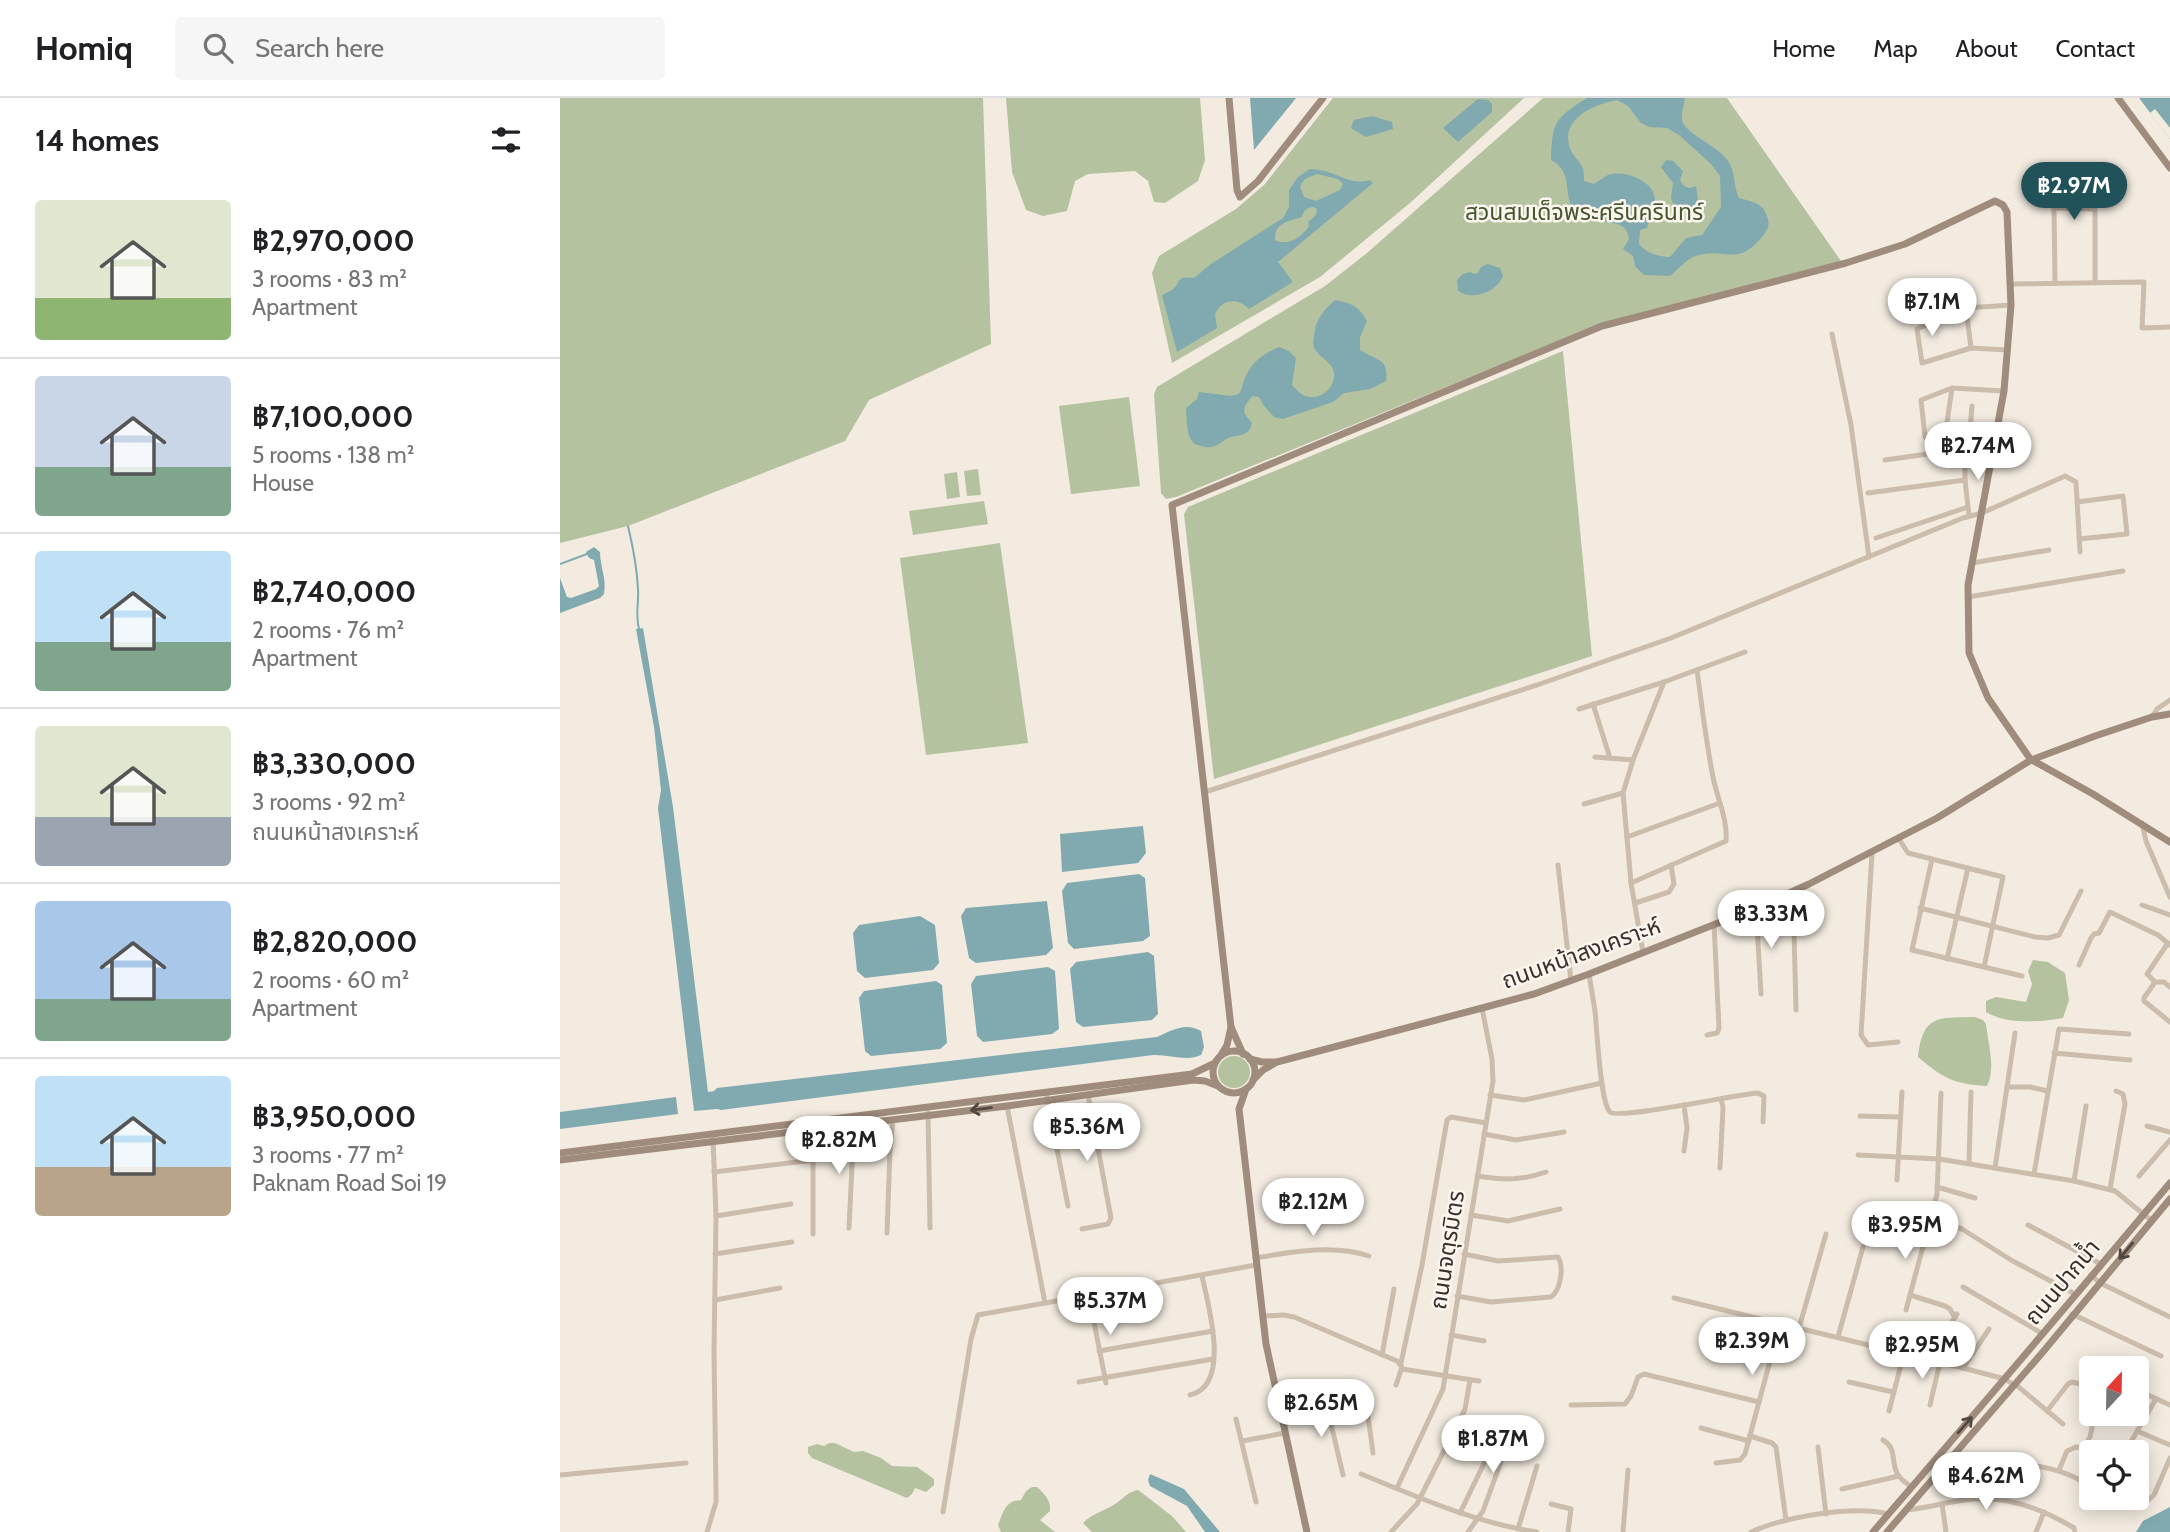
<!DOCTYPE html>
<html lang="en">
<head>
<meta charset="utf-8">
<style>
  body { margin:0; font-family:Cabin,"Noto Sans Thai",sans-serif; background:#f6f6f6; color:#202124; height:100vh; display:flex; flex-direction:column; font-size:26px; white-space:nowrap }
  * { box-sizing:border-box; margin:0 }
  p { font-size:23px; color:#757577 }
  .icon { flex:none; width:38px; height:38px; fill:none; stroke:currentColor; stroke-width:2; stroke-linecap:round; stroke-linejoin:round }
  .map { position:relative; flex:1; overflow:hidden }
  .drawer { display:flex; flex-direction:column; background:#fff; width:560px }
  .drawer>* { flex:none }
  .needle { width:46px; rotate:22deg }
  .buttons { position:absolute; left:1519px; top:1258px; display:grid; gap:14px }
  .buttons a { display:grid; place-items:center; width:70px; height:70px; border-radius:7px; background:#fff; box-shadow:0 4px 18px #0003; font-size:35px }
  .price { position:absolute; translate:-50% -60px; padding:0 16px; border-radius:24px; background:#fff; color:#222; font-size:23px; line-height:46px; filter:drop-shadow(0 2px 4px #0008) }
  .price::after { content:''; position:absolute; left:50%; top:42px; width:21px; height:16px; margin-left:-10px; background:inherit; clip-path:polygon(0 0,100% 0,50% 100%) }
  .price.selected { background:#21525a; color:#fff }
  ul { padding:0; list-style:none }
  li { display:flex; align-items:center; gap:21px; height:175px; padding:0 35px }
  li+li { border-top:2px solid #e0e0e0 }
  li span { display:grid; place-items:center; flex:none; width:196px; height:140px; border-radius:7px; color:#555 }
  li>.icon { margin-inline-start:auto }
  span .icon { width:84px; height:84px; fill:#fffc; stroke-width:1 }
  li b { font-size:30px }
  h2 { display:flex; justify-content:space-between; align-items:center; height:84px; padding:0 35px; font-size:30px }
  header { display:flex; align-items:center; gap:42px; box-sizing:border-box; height:98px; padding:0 35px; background:#fff; border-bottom:2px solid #e0e0e0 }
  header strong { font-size:33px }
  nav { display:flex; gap:38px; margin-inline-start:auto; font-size:24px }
  .search { width:490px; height:63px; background:#f6f6f6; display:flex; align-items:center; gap:18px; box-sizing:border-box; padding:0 24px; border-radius:7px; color:#757577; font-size:26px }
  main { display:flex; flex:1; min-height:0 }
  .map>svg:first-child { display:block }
  .green { fill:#b4c2a0 }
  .water { fill:#80aaaf; fill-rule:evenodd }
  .pier { fill:#f3ebe0 }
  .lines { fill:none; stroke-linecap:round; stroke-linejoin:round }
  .stream { stroke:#80aaaf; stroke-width:2 }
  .street { stroke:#cbbcac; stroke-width:5 }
  .secondary { stroke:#9f8c7d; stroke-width:7 }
  .oneway { stroke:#524740 }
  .labels { text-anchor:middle; stroke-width:5; stroke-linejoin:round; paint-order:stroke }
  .park-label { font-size:23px; fill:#46572f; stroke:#faf5ed }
  .street-label { font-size:23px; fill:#39302b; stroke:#faf5ed }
</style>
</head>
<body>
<header>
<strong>Homiq</strong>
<div class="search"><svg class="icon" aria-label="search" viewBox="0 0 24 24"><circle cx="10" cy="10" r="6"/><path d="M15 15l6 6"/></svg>Search here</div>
<nav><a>Home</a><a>Map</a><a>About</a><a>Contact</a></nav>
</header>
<main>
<section class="drawer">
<h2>14 homes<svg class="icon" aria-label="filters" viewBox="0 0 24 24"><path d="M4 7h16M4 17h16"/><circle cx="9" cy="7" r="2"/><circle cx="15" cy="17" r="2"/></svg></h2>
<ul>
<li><span style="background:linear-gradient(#dfe7d0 70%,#8fb573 0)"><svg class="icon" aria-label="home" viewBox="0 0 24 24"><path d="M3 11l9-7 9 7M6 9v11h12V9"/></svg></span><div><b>฿2,970,000</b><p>3 rooms · 83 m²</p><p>Apartment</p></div></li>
<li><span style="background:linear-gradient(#c9d6e8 65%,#7fa58c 0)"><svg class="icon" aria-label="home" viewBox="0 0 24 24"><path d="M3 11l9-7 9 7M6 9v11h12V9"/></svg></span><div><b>฿7,100,000</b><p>5 rooms · 138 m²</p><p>House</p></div></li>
<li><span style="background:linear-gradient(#bfe0f5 65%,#7fa58c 0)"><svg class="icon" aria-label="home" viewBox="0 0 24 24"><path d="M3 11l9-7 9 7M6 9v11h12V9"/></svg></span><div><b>฿2,740,000</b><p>2 rooms · 76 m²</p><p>Apartment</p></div></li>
<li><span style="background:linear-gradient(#dfe7d0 65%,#9aa5b1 0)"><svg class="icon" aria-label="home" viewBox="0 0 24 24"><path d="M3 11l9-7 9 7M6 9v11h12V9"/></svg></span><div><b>฿3,330,000</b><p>3 rooms · 92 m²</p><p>ถนนหน้าสงเคราะห์</p></div></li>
<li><span style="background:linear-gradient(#a9c7e8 70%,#7fa58c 0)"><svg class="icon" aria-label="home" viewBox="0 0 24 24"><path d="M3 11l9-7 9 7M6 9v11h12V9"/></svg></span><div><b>฿2,820,000</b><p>2 rooms · 60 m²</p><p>Apartment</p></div></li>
<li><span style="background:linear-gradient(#bfe0f5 65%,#b9a48a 0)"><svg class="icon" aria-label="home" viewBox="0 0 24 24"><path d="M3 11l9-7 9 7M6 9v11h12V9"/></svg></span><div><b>฿3,950,000</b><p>3 rooms · 77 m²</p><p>Paknam Road Soi 19</p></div></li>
</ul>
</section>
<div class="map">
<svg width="1610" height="1434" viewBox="0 0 1610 1434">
  <rect width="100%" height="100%" fill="#f3ebe0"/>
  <g class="green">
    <path d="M0 0H423L431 246 309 302 285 343 68 428 0 445Z"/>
    <path d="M446 0H640L645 62 638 83 605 105 594 104 588 83 575 73 528 76 515 83 507 113 483 118 466 112 452 74Z"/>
    <path d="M773 0H964L850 105 760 179 612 265 592 175 599 158 676 111 704 87Z"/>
    <path d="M983 0H1167L1281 163 1038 227 616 399 606 401 601 395 594 296 597 289 765 188 807 155Z"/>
    <path d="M1003 253 1032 558 654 681 624 416 628 409Z"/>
    <path d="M569 299 580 388 511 396 499 308Z"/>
    <path d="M418 371 421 397 407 398 404 373Z"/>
    <path d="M397 374 400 399 387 401 384 376Z"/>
    <path d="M424 403 428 426 353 437 349 413Z"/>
    <path d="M440 445 468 645 366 657 340 460Z"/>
    <path d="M1473 862 1488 864 1505 875 1509 902 1503 920C1478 924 1448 927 1426 914V903L1436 899 1466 904 1472 886 1468 873Z"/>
    <path d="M1415 919 1423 922 1426 926C1428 944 1436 971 1427 988 1393 986 1383 980 1358 959 1363 916 1378 920 1415 919Z"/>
    <circle cx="674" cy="974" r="16"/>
    <path d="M269 1345H275L294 1354 303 1353 321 1360 332 1368 357 1369 374 1381V1387L366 1394 355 1390 352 1396 347 1400 252 1360 248 1355V1349L257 1346 264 1348Z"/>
    <path d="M472 1389H477C485 1396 491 1403 490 1413L480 1422 495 1434H441L438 1427C444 1413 445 1403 461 1402L466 1393Z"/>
    <path d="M578 1392 612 1418 626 1434H532L523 1425C534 1414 546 1413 558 1404 566 1398 568 1394 578 1392Z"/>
  </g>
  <g class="water">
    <path d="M690 0H736L694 52Z"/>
    <path d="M1027 0H1125C1124 7 1121 15 1122 22 1125 36 1159 48 1168 63 1176 74 1173 88 1179 100 1193 104 1204 105 1208 121 1210 129 1206 134 1201 140 1176 170 1164 148 1136 158 1126 161 1118 172 1110 178L1084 177 1075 168 1073 158 1063 151 1069 141C1066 115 1036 131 1019 118 999 101 1017 76 991 62 992 24 995 20 1027 0ZM1057 2 1068 8 1081 25 1089 29 1107 30 1119 37 1151 66 1160 78 1161 109 1142 137 1126 140 1110 159C1099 159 1086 155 1079 146L1080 132 1087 130C1089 122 1094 112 1095 103 1096 83 1064 71 1048 77 1044 79 1039 83 1034 86L1024 83C1024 79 1024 75 1023 71 1020 62 1011 57 1009 47 1002 19 1036 6 1057 2Z"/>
    <path d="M1579 0H1610V41Z"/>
    <path d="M918 1 928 2 932 6V14L898 44 883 30Z"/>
    <path d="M812 18 832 24 833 31 806 39 791 30 794 22Z"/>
    <path d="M1106 62 1113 63 1123 73 1120 82C1123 89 1129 92 1136 88L1138 101 1132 111 1124 114 1114 108 1111 100 1113 85 1101 69Z"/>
    <path d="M750 71C756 72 763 72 768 74 784 79 793 87 810 82L813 85 718 164 733 184 689 211C677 199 662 201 655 216L657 230 617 254 602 197C605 195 609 194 612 192 623 183 614 178 634 180L651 166 723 120 729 109V92L738 79ZM757 76 778 81 783 86 780 92 756 103 744 99 740 88 745 81ZM753 109 757 111 756 117 748 124 749 128C742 139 727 149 715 142 714 125 729 123 742 119 744 112 746 110 753 109Z"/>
    <path d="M928 166 940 170 943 178C937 194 913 203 898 193L897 182 903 176 910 174 914 176 918 175 921 169Z"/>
    <path d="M775 202C791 205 799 208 807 223L800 239V252C817 263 829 260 826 283L810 291 784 295 773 304 723 321 714 319 704 308 699 299 692 298 685 308 684 315 692 325C689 338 682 336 671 339 660 343 655 353 641 348 637 347 635 347 632 343 626 336 627 320 626 310L637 301 639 294 671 298 679 296C683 290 682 286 685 280 691 264 705 255 719 249L729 253 736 260 732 287C736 291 740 296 745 298 759 303 776 290 774 275 772 264 763 262 757 254 752 249 753 245 754 239 755 222 763 213 775 202Z"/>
    <path d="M34 449 40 454C40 469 47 481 44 496L40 500 0 515V480L7 499 11 500 36 491 39 488 34 462 29 460 26 454Z"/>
    <path d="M83 530 113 709 148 994 154 993 157 990 597 939C612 932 626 924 641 933L644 949 641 957C627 964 608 956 593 957L161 1012 157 1011 134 1013 98 710 101 692 94 629 76 531Z"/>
    <path d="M583 728 586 755 578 765 502 774 500 736Z"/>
    <path d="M579 776 585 780 590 838 583 843 514 851 508 845 502 793 507 785Z"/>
    <path d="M487 803 493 850 486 857 416 865 409 860 401 818 406 810Z"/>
    <path d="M360 818 375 827 379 865 373 872 305 880 297 873 293 835 299 827Z"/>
    <path d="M588 854 594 858 598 916 592 922 523 929 516 924 510 871 516 864Z"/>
    <path d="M488 869 495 873 499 931 492 936 423 944 417 938 411 886 416 878Z"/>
    <path d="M376 883 382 887 387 945 380 951 311 958 305 953 299 900 304 893Z"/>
    <path d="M116 999 118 1016 0 1031V1014Z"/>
    <path d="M590 1376 624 1391 660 1434H645L627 1408 590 1388 588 1382Z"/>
    <path d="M1610 1409V1434H1576L1583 1423Z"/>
  </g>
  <path class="pier" d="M1595 11 1610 30V41L1590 15Z"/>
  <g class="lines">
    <g class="stream">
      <path d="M68 428C73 449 77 469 78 491 79 505 75 516 79 531"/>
      <path d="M0 466 27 456"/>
    </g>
    <g class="street">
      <path d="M1494 110V94"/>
      <path d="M1495 185 1494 110 1535 111V185"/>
      <path d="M1451 186 1584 184 1582 230 1610 229"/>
      <path d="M1406 210 1411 250"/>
      <path d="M1272 236 1291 327 1309 459"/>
      <path d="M1448 252 1411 250 1362 265 1357 231 1406 210 1451 207"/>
      <path d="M1385 338 1365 339 1361 302 1392 290 1444 293"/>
      <path d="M1388 349 1385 338 1392 290"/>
      <path d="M1325 362 1382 354 1388 349 1433 354"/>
      <path d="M1308 395 1405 382"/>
      <path d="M1517 404 1563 398 1567 436 1519 441"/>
      <path d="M1409 418 1405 382V351L1409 344 1412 308"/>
      <path d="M1316 440 1408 409"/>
      <path d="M1412 465 1489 452"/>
      <path d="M1408 499 1563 473"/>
      <path d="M1033 606 1050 660"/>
      <path d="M1019 611 1104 584"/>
      <path d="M1592 619 1597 611 1610 602"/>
      <path d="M1035 659 1073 662"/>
      <path d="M645 694 977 587 1111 540 1403 420 1422 415 1505 378 1516 384 1520 454"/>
      <path d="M1024 706 1063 695"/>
      <path d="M1582 725 1586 743 1610 799"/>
      <path d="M1067 739 1160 705"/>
      <path d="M1339 741 1348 755 1443 779 1424 869"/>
      <path d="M1312 755 1301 937 1308 947 1338 944"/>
      <path d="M1372 761 1352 852 1462 878"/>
      <path d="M998 767 1011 883"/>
      <path d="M1071 785 1166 743C1168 722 1157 700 1153 679 1146 644 1142 608 1137 572"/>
      <path d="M1233 793 1236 912"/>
      <path d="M1075 805 1109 794 1114 786 1111 767"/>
      <path d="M1582 807 1610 817"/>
      <path d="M1196 810 1201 896"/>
      <path d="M1360 810 1475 839 1488 840 1499 837 1521 793"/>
      <path d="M1608 845 1587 876 1595 884 1584 900V903L1610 924"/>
      <path d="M1083 854 1071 785 1063 695 1073 662 1104 584 1185 554"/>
      <path d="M1387 861 1408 770"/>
      <path d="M1519 867 1531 840 1534 836 1539 835 1550 814 1598 837 1610 847"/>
      <path d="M1029 876C1031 889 1033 901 1035 913 1037 930 1040 1005 1050 1014 1058 1022 1178 996 1198 995L1204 998 1203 1024"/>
      <path d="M1595 884H1604L1610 889"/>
      <path d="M1147 937 1157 935 1159 930 1154 826"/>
      <path d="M1494 955 1570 962"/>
      <path d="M1447 989H1470L1488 993"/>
      <path d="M486 994 508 1108"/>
      <path d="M930 997 964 1002 1042 985"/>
      <path d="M1124 1007 1127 1030 1124 1053"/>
      <path d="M447 1008 485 1205"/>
      <path d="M368 1014 370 1130"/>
      <path d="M1300 1018 1340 1019"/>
      <path d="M1587 1028 1610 1034"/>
      <path d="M253 1031V1136"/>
      <path d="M924 1036 956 1042 1004 1034"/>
      <path d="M1298 1057 1379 1061 1514 1083 1555 1093 1592 1123"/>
      <path d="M1409 1065 1411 994"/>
      <path d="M1160 1070 1163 1009 1161 1001"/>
      <path d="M1435 1070 1455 935"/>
      <path d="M154 1074 254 1062"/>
      <path d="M1474 1076 1499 931 1569 936"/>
      <path d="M917 1078C944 1082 960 1083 986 1074"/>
      <path d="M1579 1078 1610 1042"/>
      <path d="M1337 1082 1342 994"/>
      <path d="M1514 1083 1526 1008"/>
      <path d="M1377 1089 1415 1100"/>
      <path d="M1550 1091 1565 1006 1563 996 1556 993"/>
      <path d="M911 1117 948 1123 1000 1111"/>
      <path d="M156 1118 231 1106"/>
      <path d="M1370 1121 1402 1131 1451 1162 1515 1196"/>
      <path d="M1468 1127 1541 1166"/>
      <path d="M289 1130 294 1026"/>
      <path d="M522 1131 548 1126 551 1120 528 997"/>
      <path d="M327 1135 330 1053 333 1021"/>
      <path d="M155 1156 232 1144"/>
      <path d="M695 1160C731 1154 773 1146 809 1158"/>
      <path d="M1531 1177 1540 1185 1610 1219"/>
      <path d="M1403 1189 1483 1236"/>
      <path d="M1350 1197 1385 1208 1390 1211 1395 1220"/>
      <path d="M897 1198 931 1204 991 1199C1001 1192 1004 1169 998 1159L938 1163 904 1156"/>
      <path d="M529 1199 546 1285"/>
      <path d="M1114 1200 1403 1270 1445 1281 1454 1287"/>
      <path d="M155 1202 220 1190"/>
      <path d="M1346 1212 1377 1096 1381 995"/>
      <path d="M1512 1216 1601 1258"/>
      <path d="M703 1218 724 1217 734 1219 837 1263 842 1269 836 1287"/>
      <path d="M1239 1230 1266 1136"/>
      <path d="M891 1237 924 1243"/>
      <path d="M1278 1239 1303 1149"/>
      <path d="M539 1253 653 1233"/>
      <path d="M822 1257 834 1191"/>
      <path d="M1368 1261 1397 1216"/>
      <path d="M841 1265 862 1167 887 1022 891 1019 926 1025"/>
      <path d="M1403 1270 1429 1231"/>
      <path d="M842 1271 919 1283"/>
      <path d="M519 1284 653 1261"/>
      <path d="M1289 1284 1333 1294"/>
      <path d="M1455 1286 1503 1326"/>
      <path d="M1577 1292 1610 1307"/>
      <path d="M630 1297C672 1288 648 1206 642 1178"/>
      <path d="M765 1300 783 1377"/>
      <path d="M1011 1307 1065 1306 1071 1298 1078 1279 1084 1276 1199 1304"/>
      <path d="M1370 1307 1380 1264"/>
      <path d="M719 1310 787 1293C795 1291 801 1289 805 1296L813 1355"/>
      <path d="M1329 1313 1344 1255"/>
      <path d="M1487 1313 1508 1286 1512 1284 1531 1289"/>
      <path d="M676 1321 696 1404"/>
      <path d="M1141 1330 1189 1343"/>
      <path d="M1577 1333 1610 1347"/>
      <path d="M1190 1338 1212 1345 1216 1349 1226 1422"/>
      <path d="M1323 1342C1338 1351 1330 1364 1338 1377 1341 1382 1347 1385 1351 1389"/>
      <path d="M682 1343 725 1335"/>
      <path d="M1258 1349 1266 1416"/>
      <path d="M1565 1354 1596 1301"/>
      <path d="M1156 1365 1180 1362 1185 1356 1220 1226"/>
      <path d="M1385 1367C1434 1366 1490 1359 1531 1389"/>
      <path d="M1499 1372 1507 1353 1516 1349 1523 1350 1530 1339 1535 1316"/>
      <path d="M801 1376C858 1399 915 1425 977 1434"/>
      <path d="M0 1377 126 1365"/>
      <path d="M837 1390 883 1291 933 983 932 961 922 910"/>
      <path d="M1282 1391 1339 1378"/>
      <path d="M991 1406 1011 1411 1008 1434"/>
      <path d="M1382 1406 1386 1434"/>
      <path d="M1584 1406 1594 1397 1610 1360"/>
      <path d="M1345 1412C1365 1411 1385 1404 1405 1402 1444 1396 1481 1410 1514 1430L1515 1434"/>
      <path d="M383 1414 411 1241 418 1217 696 1167"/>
      <path d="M900 1415 943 1326"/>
      <path d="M958 1431 977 1368"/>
      <path d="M147 1434 156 1404V1393L154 1253 156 1118 153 1040"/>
      <path d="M831 1434 857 1406 905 1311 910 1282"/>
      <path d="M908 1434 923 1413 943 1358"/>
      <path d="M1063 1434 1068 1372"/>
      <path d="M1191 1434C1224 1419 1292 1407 1328 1416"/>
      <path d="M1476 1434 1484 1414"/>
    </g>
    <g class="secondary">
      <path d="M669 0 677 92 680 99 698 83 763 0"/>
      <path d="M1558 0 1610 70"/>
      <path d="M1472 662 1533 696 1610 744"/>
      <circle cx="674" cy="974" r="21"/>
      <path d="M683 956 671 929 612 407 1042 228 1286 165 1345 146 1435 103 1443 107 1447 114 1451 207 1444 293 1408 487 1409 555 1428 600 1471 662"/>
      <path d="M661 957 667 947 671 929"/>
      <path d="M690 961 702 964H716"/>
      <path d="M693 982 703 972 717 964 922 910 974 896 1029 876 1196 810 1249 786 1377 720 1471 662 1535 638 1592 619 1610 616"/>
      <path d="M686 991 679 1011 706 1246 747 1434"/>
      <path d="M0 1055 632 976 655 965"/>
      <path d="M0 1062 447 1008 633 982 645 983 658 988"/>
      <path d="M1313 1434C1413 1318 1512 1202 1610 1085"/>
      <path d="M1327 1434 1482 1255 1610 1101"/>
    </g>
  </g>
  <defs><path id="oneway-shaft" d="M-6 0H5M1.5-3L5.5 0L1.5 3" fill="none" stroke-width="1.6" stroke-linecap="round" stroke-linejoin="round" transform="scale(1.75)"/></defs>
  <g class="oneway">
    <use href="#oneway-shaft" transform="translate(421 1011) rotate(173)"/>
    <use href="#oneway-shaft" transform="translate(1566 1153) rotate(130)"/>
    <use href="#oneway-shaft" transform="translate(1405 1327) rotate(-49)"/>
  </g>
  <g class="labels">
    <g class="park-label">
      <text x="1024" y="122">สวนสมเด็จพระศรีนครินทร์</text>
    </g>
    <g class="street-label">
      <text transform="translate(1021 855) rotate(-20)" y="8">ถนนหน้าสงเคราะห์</text>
      <text transform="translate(887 1152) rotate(-81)" y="8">ถนนจตุรมิตร</text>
      <text transform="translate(1502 1184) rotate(-50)" y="8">ถนนปากน้ำ</text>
    </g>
  </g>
</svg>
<div class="buttons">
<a><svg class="needle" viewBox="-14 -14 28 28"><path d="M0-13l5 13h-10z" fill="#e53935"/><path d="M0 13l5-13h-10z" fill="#757577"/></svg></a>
<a><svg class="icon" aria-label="locate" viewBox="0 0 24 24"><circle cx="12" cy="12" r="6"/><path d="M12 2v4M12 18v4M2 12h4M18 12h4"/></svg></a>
</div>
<b class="price selected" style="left:1514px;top:124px">฿2.97M</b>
<b class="price" style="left:1372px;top:240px">฿7.1M</b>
<b class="price" style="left:1418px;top:384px">฿2.74M</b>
<b class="price" style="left:1211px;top:852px">฿3.33M</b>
<b class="price" style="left:527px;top:1065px">฿5.36M</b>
<b class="price" style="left:279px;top:1078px">฿2.82M</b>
<b class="price" style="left:753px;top:1140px">฿2.12M</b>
<b class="price" style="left:1345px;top:1163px">฿3.95M</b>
<b class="price" style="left:550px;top:1239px">฿5.37M</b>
<b class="price" style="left:1192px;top:1279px">฿2.39M</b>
<b class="price" style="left:1362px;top:1283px">฿2.95M</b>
<b class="price" style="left:761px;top:1341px">฿2.65M</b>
<b class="price" style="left:933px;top:1377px">฿1.87M</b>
<b class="price" style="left:1426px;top:1414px">฿4.62M</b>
</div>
</main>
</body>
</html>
